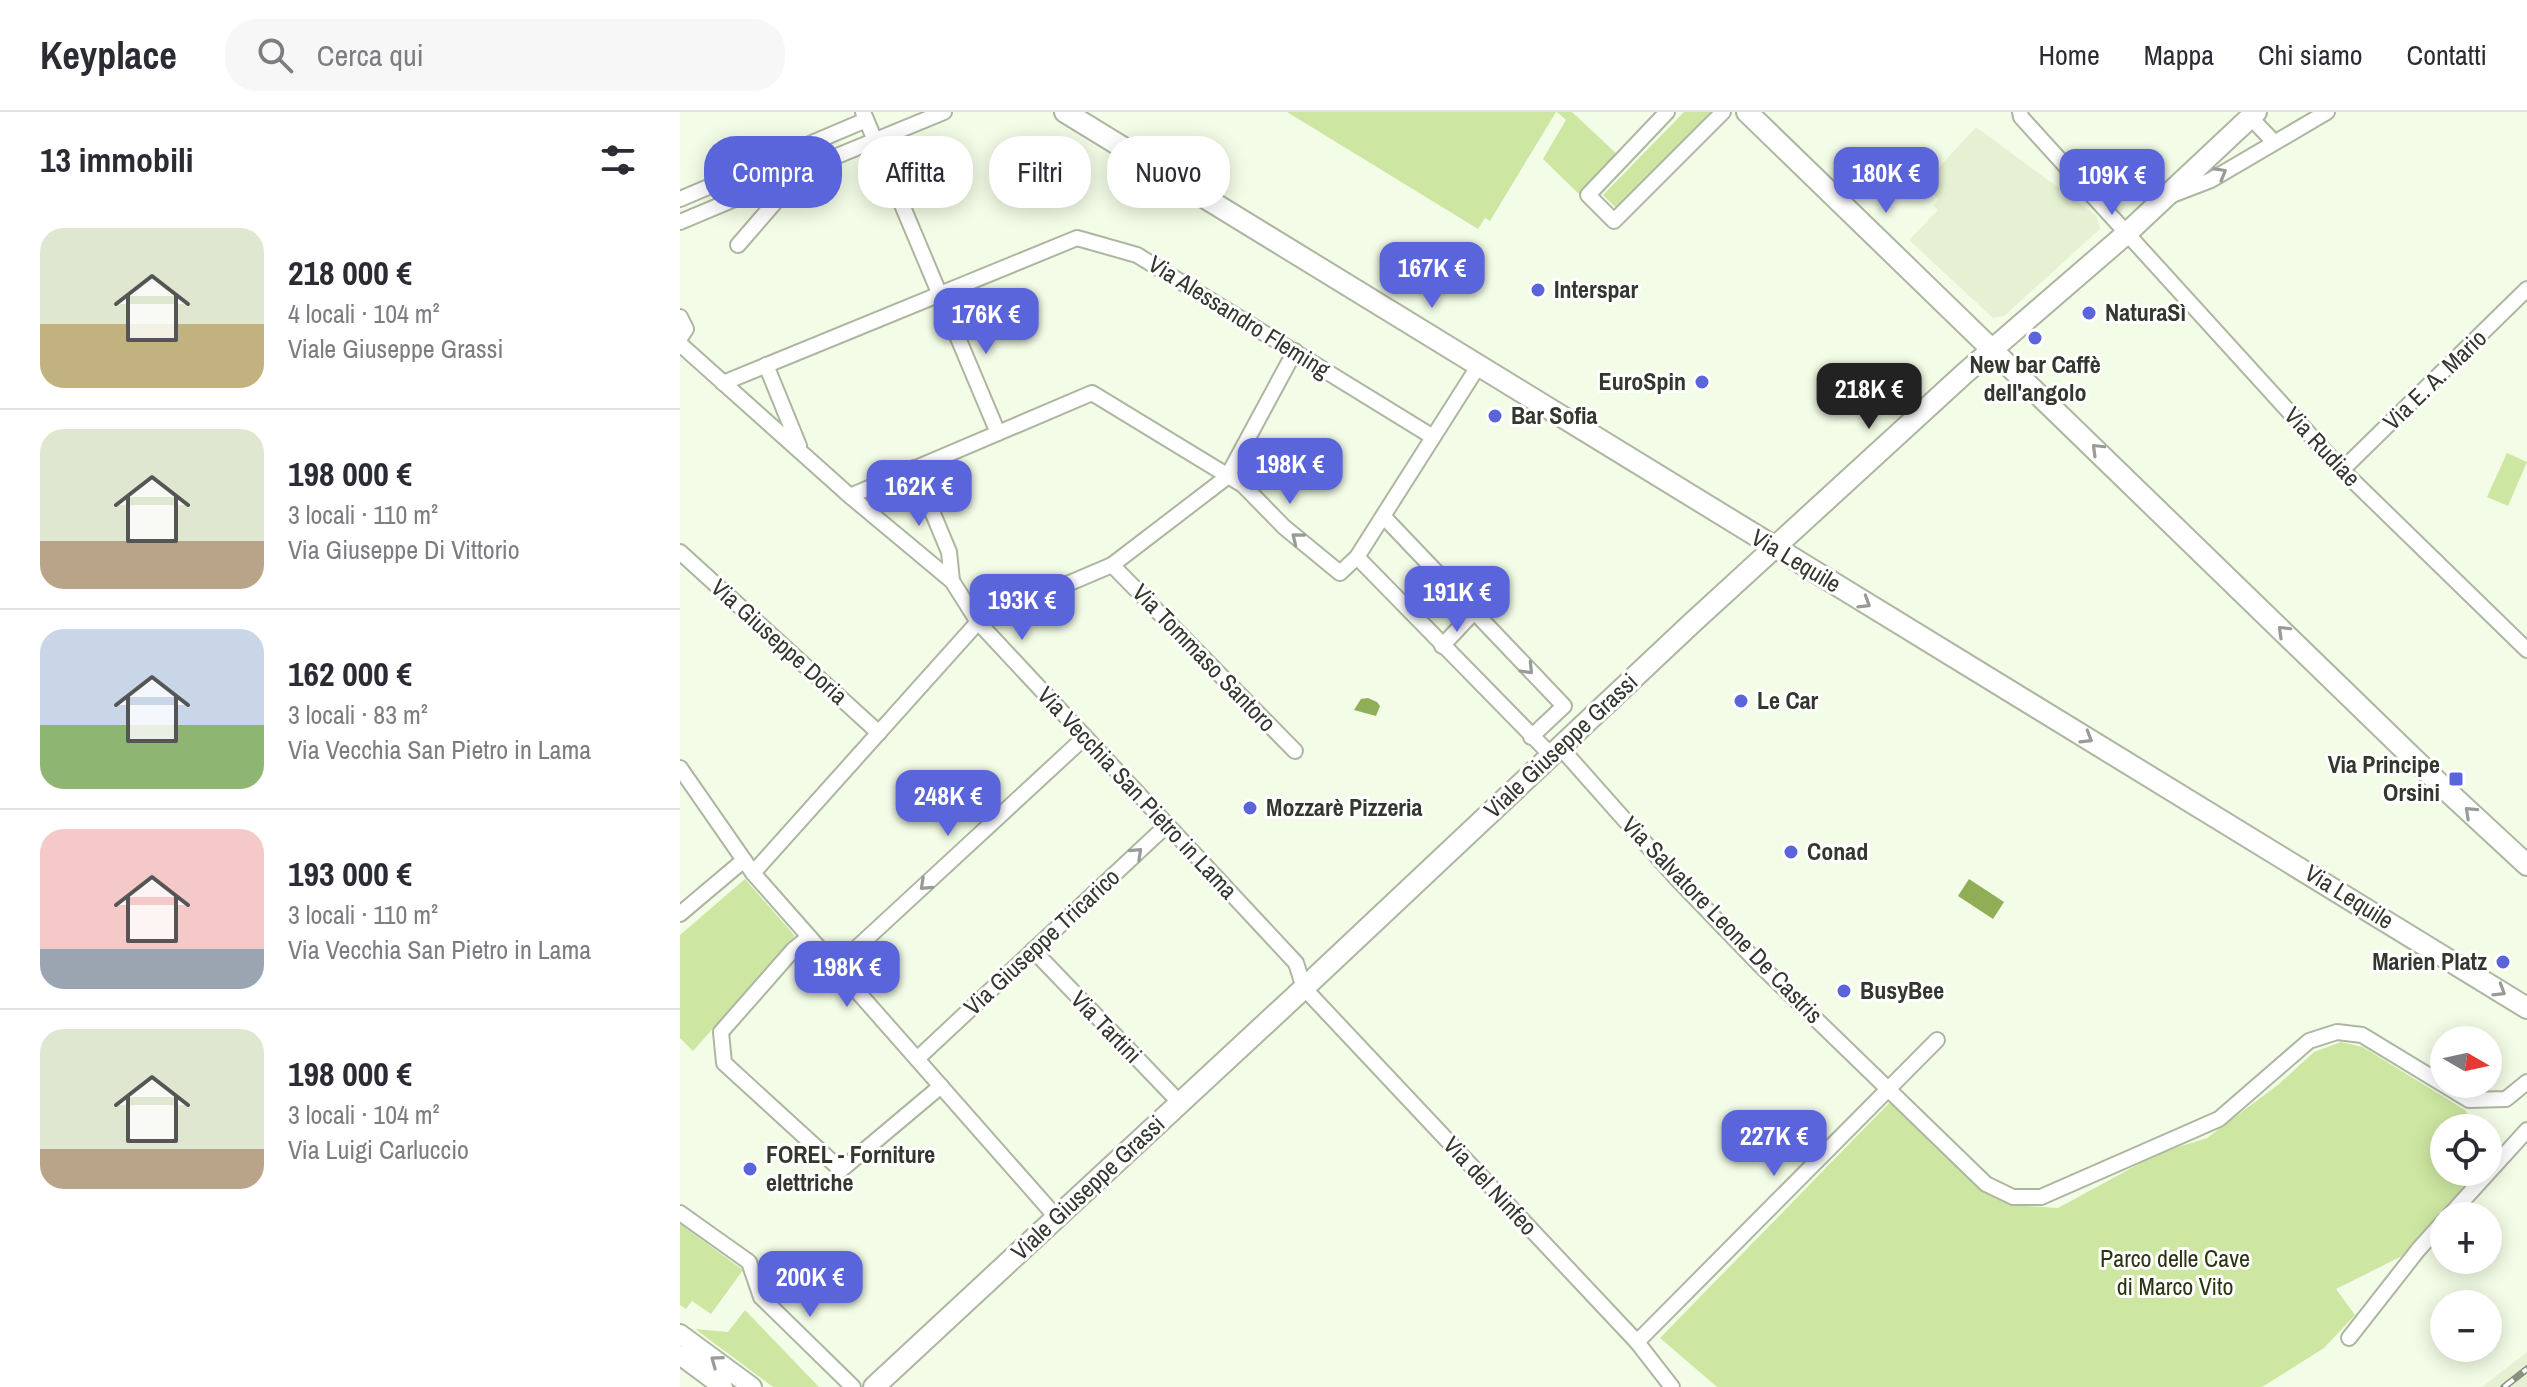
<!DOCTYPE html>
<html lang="it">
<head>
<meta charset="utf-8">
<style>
  body { margin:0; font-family:"Archivo Narrow",sans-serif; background:#f7f7f7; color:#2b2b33; height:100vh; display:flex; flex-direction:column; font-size:30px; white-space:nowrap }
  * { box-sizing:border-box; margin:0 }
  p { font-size:26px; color:#7c7c81 }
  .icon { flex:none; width:44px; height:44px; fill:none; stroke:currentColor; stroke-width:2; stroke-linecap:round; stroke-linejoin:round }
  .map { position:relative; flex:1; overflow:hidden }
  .panel { display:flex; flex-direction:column; background:#fff; width:680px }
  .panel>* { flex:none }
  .hud { position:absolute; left:24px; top:24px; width:760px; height:72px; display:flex; gap:16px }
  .needle { width:52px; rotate:99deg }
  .buttons { position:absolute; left:1750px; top:914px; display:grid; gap:16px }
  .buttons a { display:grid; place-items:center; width:72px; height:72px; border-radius:50%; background:#fff; box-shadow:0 4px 20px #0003; font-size:40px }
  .price { position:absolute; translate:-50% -68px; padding:0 18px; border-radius:16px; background:#5a64db; color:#fff; font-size:26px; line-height:52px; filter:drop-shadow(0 2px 4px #0008) }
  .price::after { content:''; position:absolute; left:50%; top:48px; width:24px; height:18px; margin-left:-12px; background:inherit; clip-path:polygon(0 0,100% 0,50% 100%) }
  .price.selected { background:#222; color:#fff }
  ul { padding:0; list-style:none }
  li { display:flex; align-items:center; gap:24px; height:200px; padding:0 40px }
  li+li { border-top:2px solid #e1e1e2 }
  li span { display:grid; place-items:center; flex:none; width:224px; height:160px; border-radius:24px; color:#555 }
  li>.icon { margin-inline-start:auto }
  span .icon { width:96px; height:96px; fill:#fffc; stroke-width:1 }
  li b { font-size:34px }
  h2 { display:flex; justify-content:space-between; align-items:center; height:96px; padding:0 40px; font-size:34px }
  .chip { padding:0 28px; border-radius:32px; background:#fff; box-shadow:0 4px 20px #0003; font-size:28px; line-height:72px }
  .chip.selected { background:#5a64db; color:#fff }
  header { display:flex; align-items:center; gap:48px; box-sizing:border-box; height:112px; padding:0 40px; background:#fff; border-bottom:2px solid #e1e1e2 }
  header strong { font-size:38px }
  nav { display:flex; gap:44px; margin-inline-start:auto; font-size:28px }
  .search { width:560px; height:72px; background:#f7f7f7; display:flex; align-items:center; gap:20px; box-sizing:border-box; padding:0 28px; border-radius:32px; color:#7c7c81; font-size:30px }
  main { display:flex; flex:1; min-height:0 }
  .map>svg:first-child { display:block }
  .built { fill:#e6f1d4 }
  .green { fill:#cde7a2 }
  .water { fill:#8fae55 }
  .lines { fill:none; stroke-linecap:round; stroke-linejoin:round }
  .minor-casing { stroke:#adb6a1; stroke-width:18 }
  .tertiary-casing { stroke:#adb6a1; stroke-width:22 }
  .secondary-casing { stroke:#adb6a1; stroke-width:24 }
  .minor { stroke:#fff; stroke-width:14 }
  .tertiary { stroke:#fff; stroke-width:18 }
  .secondary { stroke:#fff; stroke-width:20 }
  .rail-casing { stroke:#898f81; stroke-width:7 }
  .rail { stroke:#fff; stroke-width:4; stroke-dasharray:12; stroke-linecap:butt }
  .oneway { stroke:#999b96 }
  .poi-dot { fill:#5a64db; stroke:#fff; stroke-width:3 }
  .labels { text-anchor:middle; stroke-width:6; stroke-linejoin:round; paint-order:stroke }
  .poi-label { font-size:24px; font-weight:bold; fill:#33372e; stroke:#fff; text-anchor:start }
  .street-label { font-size:24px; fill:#33372e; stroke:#fff }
  .park-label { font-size:24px; fill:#29350f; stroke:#fff }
</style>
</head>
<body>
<header>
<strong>Keyplace</strong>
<div class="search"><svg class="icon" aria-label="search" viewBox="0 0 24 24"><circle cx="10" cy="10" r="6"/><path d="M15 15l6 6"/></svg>Cerca qui</div>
<nav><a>Home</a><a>Mappa</a><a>Chi siamo</a><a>Contatti</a></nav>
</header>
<main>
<section class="panel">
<h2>13 immobili<svg class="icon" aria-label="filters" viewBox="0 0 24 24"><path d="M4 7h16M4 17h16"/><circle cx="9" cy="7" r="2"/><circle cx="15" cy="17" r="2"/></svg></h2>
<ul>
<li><span style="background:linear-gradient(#dfe7d0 60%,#c2b280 0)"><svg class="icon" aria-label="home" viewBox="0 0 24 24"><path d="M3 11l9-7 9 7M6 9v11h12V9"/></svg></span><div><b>218 000 €</b><p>4 locali · 104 m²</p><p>Viale Giuseppe Grassi</p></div></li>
<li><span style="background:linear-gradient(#dfe7d0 70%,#b9a48a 0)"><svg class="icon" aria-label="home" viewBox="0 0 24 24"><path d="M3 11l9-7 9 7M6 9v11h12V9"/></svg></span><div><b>198 000 €</b><p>3 locali · 110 m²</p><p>Via Giuseppe Di Vittorio</p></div></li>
<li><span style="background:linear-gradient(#c9d6e8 60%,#8fb573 0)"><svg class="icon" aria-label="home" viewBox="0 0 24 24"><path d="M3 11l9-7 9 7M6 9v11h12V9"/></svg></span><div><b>162 000 €</b><p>3 locali · 83 m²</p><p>Via Vecchia San Pietro in Lama</p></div></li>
<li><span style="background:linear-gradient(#f6c9c9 75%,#9aa5b1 0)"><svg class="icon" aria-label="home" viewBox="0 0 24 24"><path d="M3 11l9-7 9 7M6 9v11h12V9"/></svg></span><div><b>193 000 €</b><p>3 locali · 110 m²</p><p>Via Vecchia San Pietro in Lama</p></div></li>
<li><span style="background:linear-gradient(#dfe7d0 75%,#b9a48a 0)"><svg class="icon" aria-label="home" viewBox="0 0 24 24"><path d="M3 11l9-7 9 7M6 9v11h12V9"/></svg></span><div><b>198 000 €</b><p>3 locali · 104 m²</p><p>Via Luigi Carluccio</p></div></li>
</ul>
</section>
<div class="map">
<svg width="1847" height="1275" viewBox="0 0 1847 1275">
  <rect width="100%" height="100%" fill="#f3fce6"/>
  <g class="built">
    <path d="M1296 15 1417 104 1420 117 1324 204 1313 206 1229 128 1258 98 1253 94 1259 87 1243 73Z"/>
    <path d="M1847 1240V1275H1802L1807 1271Z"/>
  </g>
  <g class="green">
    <path d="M607 0H876L810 109 805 106 798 117Z"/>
    <path d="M877 0H892L939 44 899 82 863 47 886 8Z"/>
    <path d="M1004 0H1030L936 96 923 83Z"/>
    <path d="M1827 341 1847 350 1828 394 1807 385Z"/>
    <path d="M65 767 115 824 13 939 0 926V823Z"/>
    <path d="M1661 930 1683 935 1785 998 1796 1016H1764V1060H1802L1722 1144 1656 1177 1675 1203 1644 1236 1582 1275H1037L980 1226 1211 989 1302 1076 1332 1093 1378 1096 1479 1041 1527 1026 1599 972 1634 940Z"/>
    <path d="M0 1112 63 1158 31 1202 12 1189 6 1197 0 1193Z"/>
    <path d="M65 1198 139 1275H93L15 1217 48 1220Z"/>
  </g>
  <g class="water">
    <path d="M688 586 697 590 700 594 696 604 674 598 681 587Z"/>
    <path d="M1289 767 1324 790 1313 807 1278 784Z"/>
  </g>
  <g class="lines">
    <g class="minor-casing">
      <g id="minor">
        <path d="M183 0 318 321"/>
        <path d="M987 0 908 83 934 109 1043 0"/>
        <path d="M1340 0 1341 5 1662 358 1847 538"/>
        <path d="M1570 5 1594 30"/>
        <path d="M1492 83 1531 68 1647 0"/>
        <path d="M0 87 186 8"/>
        <path d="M0 110 119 60"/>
        <path d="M58 133 123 58 264 0"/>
        <path d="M0 205 6 217 0 226"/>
        <path d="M0 232 170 384 272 469 298 510 616 851 624 876 957 1230 992 1275"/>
        <path d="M86 253 119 334"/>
        <path d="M43 271 397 126 457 143 753 325"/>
        <path d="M234 356 269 440 272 469"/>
        <path d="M1662 358 1847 177"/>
        <path d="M170 384 412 281 563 373 604 415 660 461 677 445 799 253"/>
        <path d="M704 405 884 594 851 625"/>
        <path d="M0 440 199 621"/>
        <path d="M677 445 871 643"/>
        <path d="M432 453 615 639"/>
        <path d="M762 534 794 500"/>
        <path d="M880 635 998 768 1079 852 1306 1072 1333 1085H1361L1539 1007 1629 929 1657 920 1682 923 1789 988 1826 987 1847 970"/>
        <path d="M0 656 73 761 377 1106"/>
        <path d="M73 761 298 510 432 453 547 365 615 239"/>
        <path d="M0 802 64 748"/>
        <path d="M129 825 113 838 41 920 44 951 161 1058 261 974"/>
        <path d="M353 838 500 991"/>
        <path d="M156 855 405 625"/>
        <path d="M237 947 487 713"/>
        <path d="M0 1101 69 1150 81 1185 173 1275"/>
        <path d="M1769 1104 1847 1018"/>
        <path d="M1669 1226 1738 1138 1764 1109"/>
        <path d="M957 1230 1257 928"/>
      </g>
    </g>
    <g class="tertiary-casing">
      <g id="tertiary">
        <path d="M0 1222 72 1275"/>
        <path d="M0 1243 43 1275"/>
      </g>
    </g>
    <g class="secondary-casing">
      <g id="secondary">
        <path d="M385 0 1847 896"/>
        <path d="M1067 0 1766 678 1847 753"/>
        <path d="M194 1275 624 876 1012 511 1285 261 1446 122 1576 0"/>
      </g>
    </g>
    <use href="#minor" class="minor"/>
    <use href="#tertiary" class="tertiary"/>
    <use href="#secondary" class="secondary"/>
    <g class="rail-casing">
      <path id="rail" d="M1824 1275 1847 1257"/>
    </g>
    <use href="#rail" class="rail"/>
  </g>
  <defs><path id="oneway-chevron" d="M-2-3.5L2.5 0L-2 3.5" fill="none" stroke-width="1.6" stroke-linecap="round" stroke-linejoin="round" transform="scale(2)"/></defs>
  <g class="oneway">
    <use href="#oneway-chevron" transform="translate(1541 61) rotate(-30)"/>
    <use href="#oneway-chevron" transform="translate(1417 337) rotate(-136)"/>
    <use href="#oneway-chevron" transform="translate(617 426) rotate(-141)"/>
    <use href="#oneway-chevron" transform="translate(1185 491) rotate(32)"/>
    <use href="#oneway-chevron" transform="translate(1603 519) rotate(-136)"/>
    <use href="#oneway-chevron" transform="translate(848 557) rotate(46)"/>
    <use href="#oneway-chevron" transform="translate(1407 626) rotate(31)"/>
    <use href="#oneway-chevron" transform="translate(1790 700) rotate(-137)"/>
    <use href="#oneway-chevron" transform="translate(457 741) rotate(-43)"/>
    <use href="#oneway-chevron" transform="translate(245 773) rotate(137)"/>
    <use href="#oneway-chevron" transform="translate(1820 879) rotate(32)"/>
    <use href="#oneway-chevron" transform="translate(36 1249) rotate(-144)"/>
  </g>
  <g class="poi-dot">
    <circle cx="858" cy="178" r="8"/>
    <circle cx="1409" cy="201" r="8"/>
    <circle cx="1355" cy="226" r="8"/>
    <circle cx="1022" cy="270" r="8"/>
    <circle cx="815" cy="304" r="8"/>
    <circle cx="1061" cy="589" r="8"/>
    <rect x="1768" y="659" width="16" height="16" rx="4"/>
    <circle cx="570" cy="696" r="8"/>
    <circle cx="1111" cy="740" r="8"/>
    <circle cx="1823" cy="850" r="8"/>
    <circle cx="1164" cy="879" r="8"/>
    <circle cx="70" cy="1057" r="8"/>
  </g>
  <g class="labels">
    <g class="poi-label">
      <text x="874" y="186">Interspar</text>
      <text x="1425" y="209">NaturaSì</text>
      <text x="1355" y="261" text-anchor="middle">New bar Caffè<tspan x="1355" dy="28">dell'angolo</tspan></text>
      <text x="1006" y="278" text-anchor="end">EuroSpin</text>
      <text x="831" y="312">Bar Sofia</text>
      <text x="1077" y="597">Le Car</text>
      <text x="1760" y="661" text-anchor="end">Via Principe<tspan x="1760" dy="28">Orsini</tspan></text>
      <text x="586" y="704">Mozzarè Pizzeria</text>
      <text x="1127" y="748">Conad</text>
      <text x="1807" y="858" text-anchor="end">Marien Platz</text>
      <text x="1180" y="887">BusyBee</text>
      <text x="86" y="1051">FOREL - Forniture<tspan x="86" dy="28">elettriche</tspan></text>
    </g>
    <g class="street-label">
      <text transform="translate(559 205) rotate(32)" y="8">Via Alessandro Fleming</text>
      <text transform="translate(1755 268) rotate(-44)" y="8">Via E. A. Mario</text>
      <text transform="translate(1642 335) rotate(47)" y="8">Via Rudiae</text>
      <text transform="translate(1116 449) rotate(31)" y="8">Via Lequile</text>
      <text transform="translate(99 530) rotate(42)" y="8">Via Giuseppe Doria</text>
      <text transform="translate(524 546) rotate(46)" y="8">Via Tommaso Santoro</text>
      <text transform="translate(881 634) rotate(-43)" y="8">Viale Giuseppe Grassi</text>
      <text transform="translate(457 681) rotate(47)" y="8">Via Vecchia San Pietro in Lama</text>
      <text transform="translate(1669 785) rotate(32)" y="8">Via Lequile</text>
      <text transform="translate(1042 808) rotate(46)" y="8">Via Salvatore Leone De Castris</text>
      <text transform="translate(362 830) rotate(-43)" y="8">Via Giuseppe Tricarico</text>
      <text transform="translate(426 915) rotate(46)" y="8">Via Tartini</text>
      <text transform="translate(810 1074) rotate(47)" y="8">Via del Ninfeo</text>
      <text transform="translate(408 1076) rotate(-43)" y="8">Viale Giuseppe Grassi</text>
    </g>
    <g class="park-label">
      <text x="1495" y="1155">Parco delle Cave<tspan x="1495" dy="28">di Marco Vito</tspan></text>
    </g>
  </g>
</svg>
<div class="buttons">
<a><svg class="needle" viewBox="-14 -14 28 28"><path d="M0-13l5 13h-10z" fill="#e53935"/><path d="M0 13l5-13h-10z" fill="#7c7c81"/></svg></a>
<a><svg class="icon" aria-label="locate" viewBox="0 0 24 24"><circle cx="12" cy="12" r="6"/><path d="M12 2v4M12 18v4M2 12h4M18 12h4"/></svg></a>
<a>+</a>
<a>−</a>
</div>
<b class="price" style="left:1206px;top:103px">180K €</b>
<b class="price" style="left:1432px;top:105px">109K €</b>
<b class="price" style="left:752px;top:198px">167K €</b>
<b class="price" style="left:306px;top:244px">176K €</b>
<b class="price selected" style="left:1189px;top:319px">218K €</b>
<b class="price" style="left:610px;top:394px">198K €</b>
<b class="price" style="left:239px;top:416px">162K €</b>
<b class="price" style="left:777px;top:522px">191K €</b>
<b class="price" style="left:342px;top:530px">193K €</b>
<b class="price" style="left:268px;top:726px">248K €</b>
<b class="price" style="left:167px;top:897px">198K €</b>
<b class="price" style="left:1094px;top:1066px">227K €</b>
<b class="price" style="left:130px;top:1207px">200K €</b>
<div class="hud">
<a class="chip selected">Compra</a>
<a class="chip">Affitta</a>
<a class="chip">Filtri</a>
<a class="chip">Nuovo</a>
</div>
</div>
</main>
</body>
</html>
